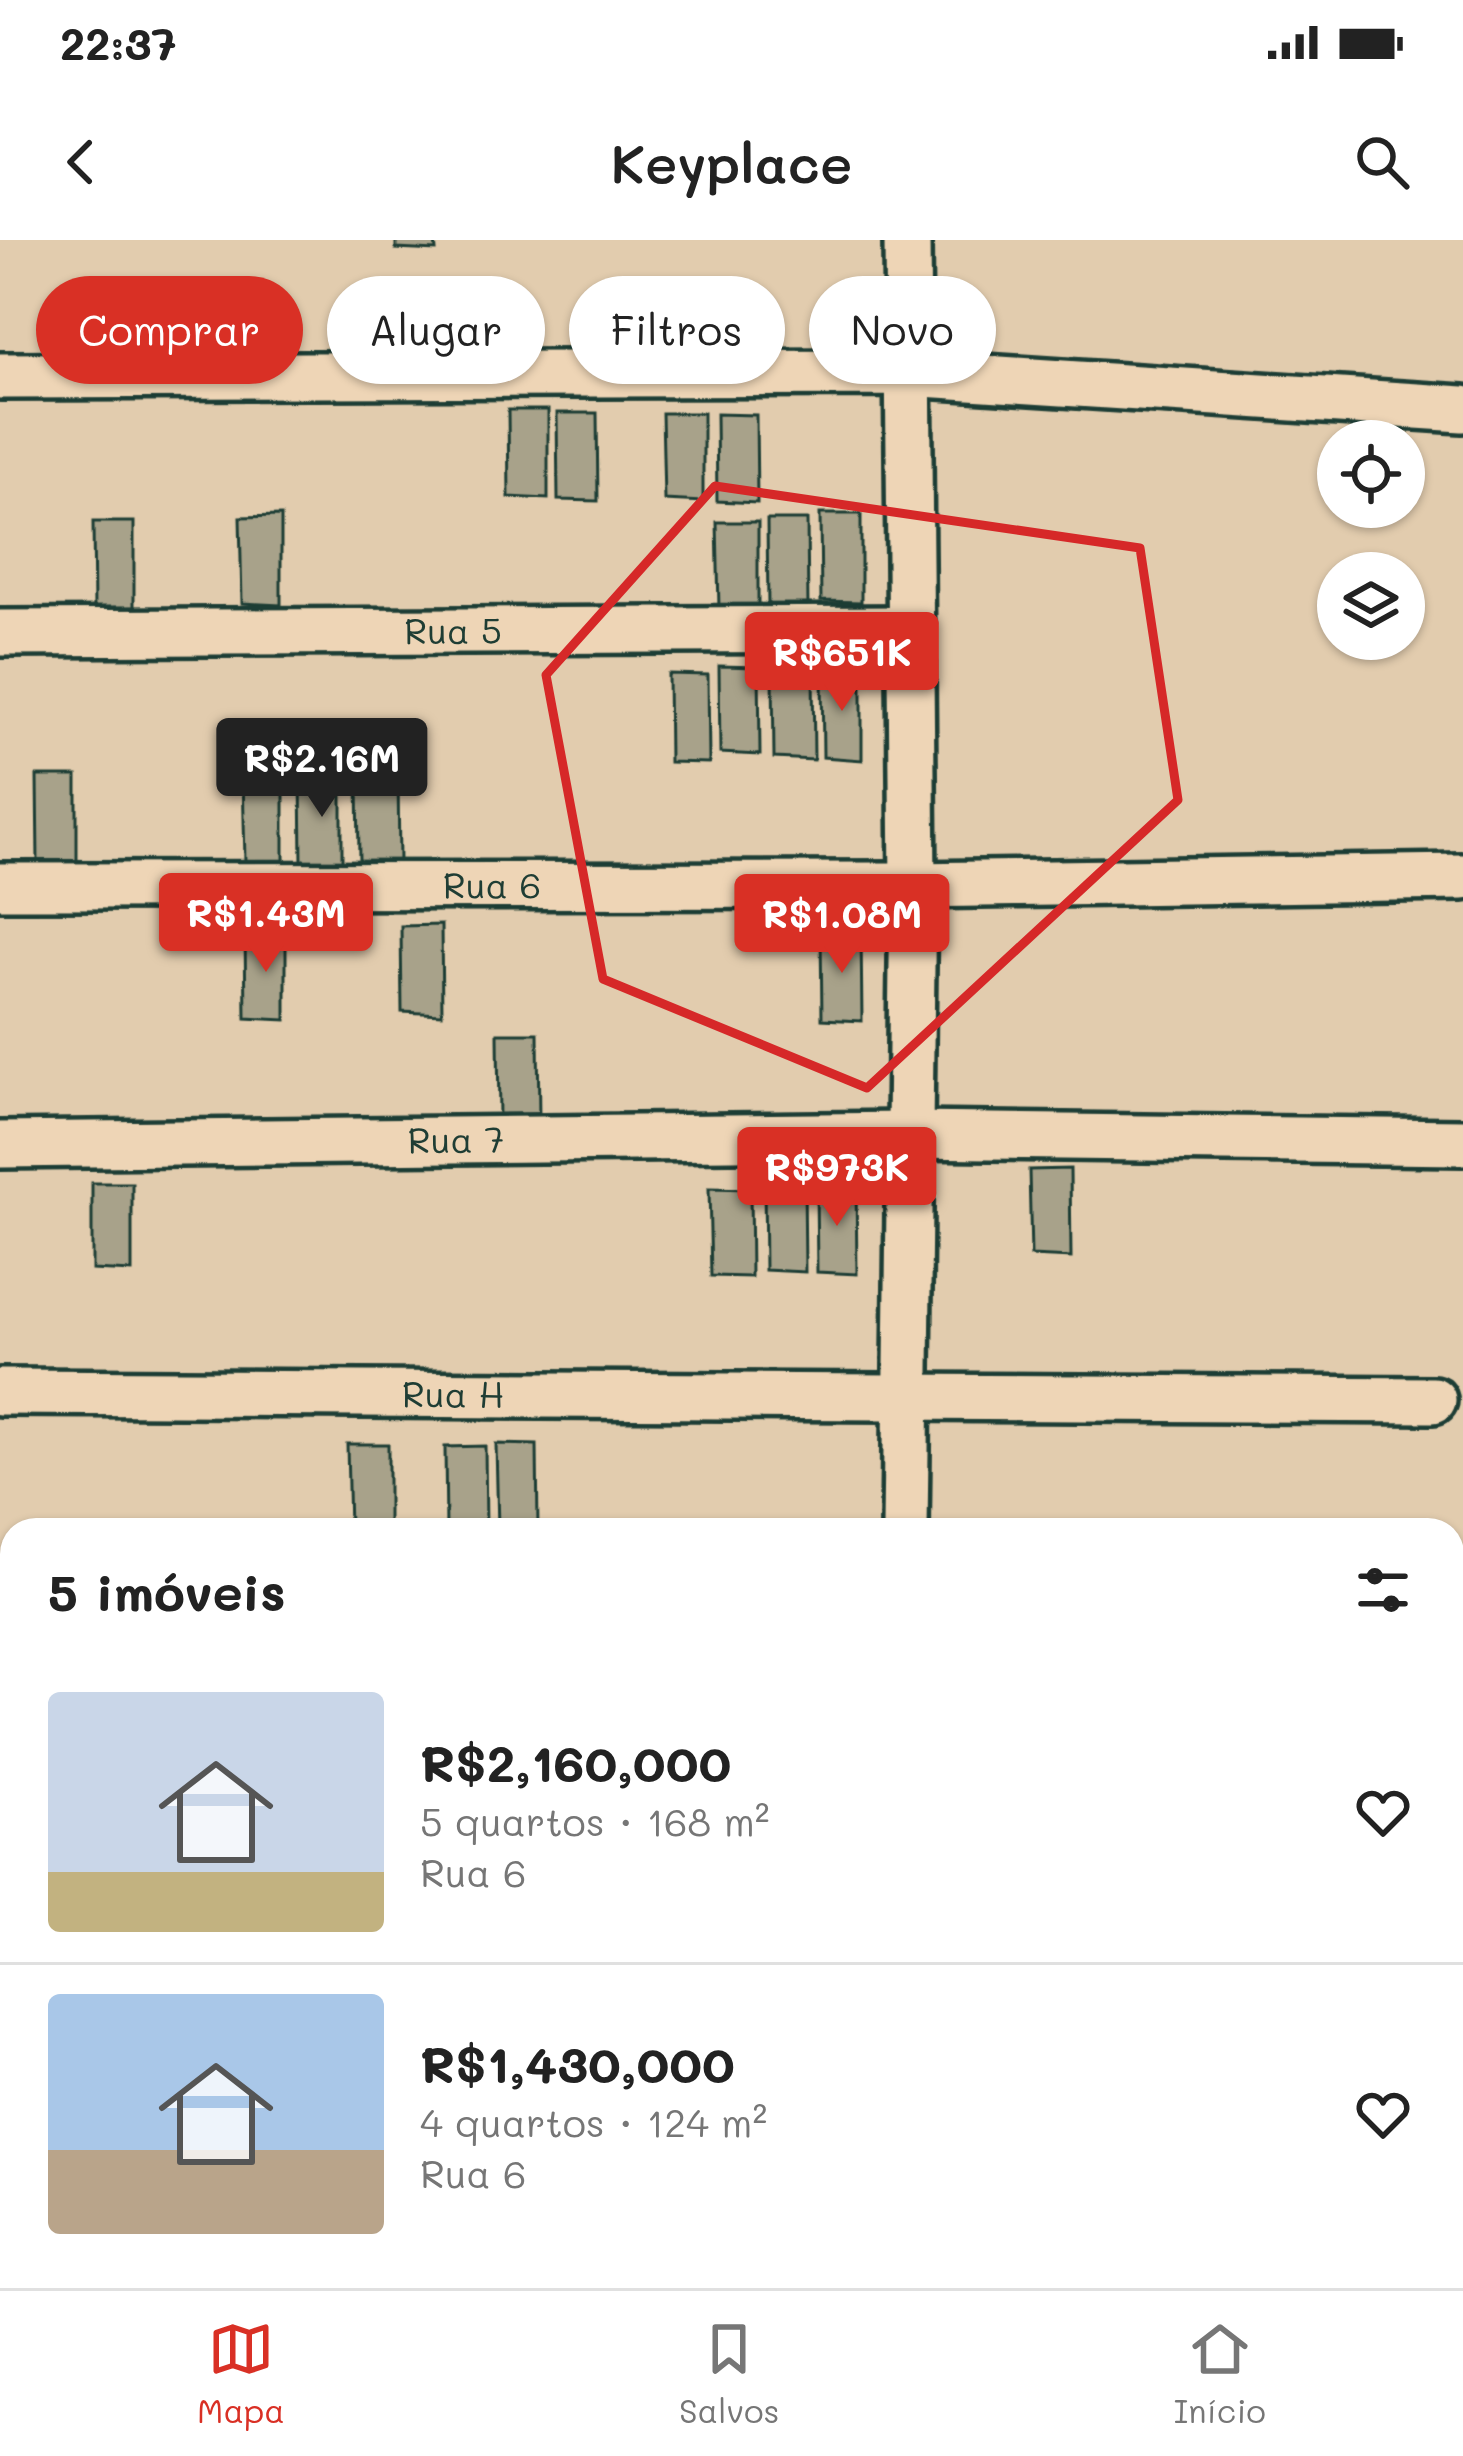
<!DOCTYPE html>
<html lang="pt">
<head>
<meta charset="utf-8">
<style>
  body { margin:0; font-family:Mali,sans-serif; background:#f6f6f6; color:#222; height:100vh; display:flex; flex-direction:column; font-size:45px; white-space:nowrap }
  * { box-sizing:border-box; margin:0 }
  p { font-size:39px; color:#767676 }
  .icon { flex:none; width:66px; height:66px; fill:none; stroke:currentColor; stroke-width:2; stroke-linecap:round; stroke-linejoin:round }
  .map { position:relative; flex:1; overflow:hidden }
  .details { position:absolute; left:0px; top:1278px; width:1464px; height:771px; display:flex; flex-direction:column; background:#fff; border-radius:36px 36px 0 0; box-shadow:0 3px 9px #0004 }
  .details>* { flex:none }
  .banner { position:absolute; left:36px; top:36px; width:1392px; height:108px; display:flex; gap:24px }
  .controls { position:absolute; left:1317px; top:180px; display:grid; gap:24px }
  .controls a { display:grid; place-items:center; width:108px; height:108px; border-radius:50%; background:#fff; box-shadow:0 3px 9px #0004; font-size:60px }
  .price { position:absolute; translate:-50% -102px; padding:0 27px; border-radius:12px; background:#d93025; color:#fff; font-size:39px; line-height:78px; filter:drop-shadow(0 3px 6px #0008) }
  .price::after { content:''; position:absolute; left:50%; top:72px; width:36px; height:27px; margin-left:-18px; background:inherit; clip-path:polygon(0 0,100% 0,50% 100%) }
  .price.on { background:#222; color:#fff }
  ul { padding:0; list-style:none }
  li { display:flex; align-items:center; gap:36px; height:300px; padding:0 48px }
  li+li { border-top:3px solid #e0e0e0 }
  li span { display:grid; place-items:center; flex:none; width:336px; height:240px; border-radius:12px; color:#555 }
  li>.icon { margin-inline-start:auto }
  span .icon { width:144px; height:144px; fill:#fffc; stroke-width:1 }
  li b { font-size:51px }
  h2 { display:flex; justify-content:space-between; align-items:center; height:144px; padding:0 48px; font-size:51px }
  .pill { padding:0 42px; border-radius:54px; background:#fff; box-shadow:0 3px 9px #0004; font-size:42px; line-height:108px }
  .pill.on { background:#d93025; color:#fff }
  .status { display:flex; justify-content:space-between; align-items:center; height:84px; padding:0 60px; background:#fff; direction:ltr }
  .status svg { height:33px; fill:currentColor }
  header { display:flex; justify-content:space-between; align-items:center; height:156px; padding:0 48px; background:#fff; font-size:54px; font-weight:600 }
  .dock { display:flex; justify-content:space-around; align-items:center; height:168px; border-top:3px solid #e0e0e0; background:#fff; font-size:33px; color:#767676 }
  .dock a { display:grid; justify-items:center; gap:6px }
  .dock .on { color:#d93025 }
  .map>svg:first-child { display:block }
  .building { fill:#a8a28a; stroke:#1f3d34; stroke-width:3 }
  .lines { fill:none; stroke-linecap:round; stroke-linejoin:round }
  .minor-casing { stroke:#1f3d34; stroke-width:54 }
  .minor { stroke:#eed5b6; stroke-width:45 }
  .marked { fill:none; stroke:#d62828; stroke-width:9; stroke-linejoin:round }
  .labels { text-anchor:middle; stroke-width:9; stroke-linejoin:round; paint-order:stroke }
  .street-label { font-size:36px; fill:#1f3d34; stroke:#eed5b6 }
</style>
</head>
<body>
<div class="status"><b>22:37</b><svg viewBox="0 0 49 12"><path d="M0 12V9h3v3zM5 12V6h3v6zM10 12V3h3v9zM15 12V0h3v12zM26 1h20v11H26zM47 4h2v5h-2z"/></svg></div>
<header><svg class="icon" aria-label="back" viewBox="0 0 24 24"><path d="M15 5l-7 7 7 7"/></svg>Keyplace<svg class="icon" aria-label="search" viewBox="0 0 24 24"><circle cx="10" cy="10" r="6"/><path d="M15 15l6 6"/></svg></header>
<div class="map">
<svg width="1463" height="2048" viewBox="0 0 1463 2048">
  <rect width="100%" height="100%" fill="#e2ccae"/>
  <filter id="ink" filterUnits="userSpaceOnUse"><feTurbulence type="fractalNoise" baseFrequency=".00833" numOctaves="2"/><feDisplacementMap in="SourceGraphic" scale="24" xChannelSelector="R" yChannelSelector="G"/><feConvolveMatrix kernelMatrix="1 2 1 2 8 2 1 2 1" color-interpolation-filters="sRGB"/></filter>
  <g filter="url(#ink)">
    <g class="building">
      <path d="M396 0H435L436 11 396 9Z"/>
      <path d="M508 170H548V259L509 257Z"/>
      <path d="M557 173H597L598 261 558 260Z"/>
      <path d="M662 173H703V262L664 260Z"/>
      <path d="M716 174 756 175 757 263 717 261Z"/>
      <path d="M820 274H861V362L821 361Z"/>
      <path d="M281 276V365L242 363 240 277Z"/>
      <path d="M767 280H807L808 369 768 367Z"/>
      <path d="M93 282H134V371L94 369Z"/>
      <path d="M717 282H758V372L719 369Z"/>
      <path d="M719 426 759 427 760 515 720 513Z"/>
      <path d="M862 430V520L823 517 822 431Z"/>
      <path d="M813 431 814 520 774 518 773 432Z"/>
      <path d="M668 434 708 435 709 523 669 522Z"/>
      <path d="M243 535H284V624L245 622Z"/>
      <path d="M398 535 399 624 359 622 358 536Z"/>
      <path d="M37 536H77V625L38 623Z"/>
      <path d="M301 536H342V625L302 623Z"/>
      <path d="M441 685 442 774 402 772 401 686Z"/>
      <path d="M245 691 286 692V780L246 778Z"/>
      <path d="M821 692H861L862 781 822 779Z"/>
      <path d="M498 793H538L539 882 499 880Z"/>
      <path d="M1070 929 1071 1018 1031 1016 1029 930Z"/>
      <path d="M92 943H132V1032L92 1030Z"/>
      <path d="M764 943H804L805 1032 765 1030Z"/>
      <path d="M856 945 857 1034 817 1032 816 946Z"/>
      <path d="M709 948 750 949 751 1037 711 1036Z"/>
      <path d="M347 1204H388V1290H349Z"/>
      <path d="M496 1204 537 1205 538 1290H498Z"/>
      <path d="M485 1206 486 1290H446L445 1207Z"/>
      <rect x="0" y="1454" width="12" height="87"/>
    </g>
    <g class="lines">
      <g class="minor-casing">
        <g id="minor">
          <path d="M0 136 908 133 1463 169"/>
          <path id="s1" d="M0 393 908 389"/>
          <path id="s2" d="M0 646 913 645 1463 637"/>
          <path id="s3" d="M0 905 910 895 1463 902"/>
          <path id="s4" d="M0 1152 1433 1160"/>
          <path d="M905 1290 913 645 907 0"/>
          <path d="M1452 1416H1463"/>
          <path d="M0 1419H12"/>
          <path d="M1452 1674H1463"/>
          <path d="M0 1686H12"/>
          <path d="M0 1950H12"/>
          <path d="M1452 1967H1463"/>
          <path d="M895 2037V2048"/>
          <path d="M1340 2048 1342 2037"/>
        </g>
      </g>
      <use href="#minor" class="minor"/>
    </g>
  </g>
  <path class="marked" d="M715 246 1140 308 1178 560 867 848 603 739 546 435Z"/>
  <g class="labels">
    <g class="street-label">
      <text dy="13" stroke="none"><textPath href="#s1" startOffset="453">Rua 5</textPath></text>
      <text dy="13" stroke="none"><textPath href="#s2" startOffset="492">Rua 6</textPath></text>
      <text dy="13" stroke="none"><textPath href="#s3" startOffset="456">Rua 7</textPath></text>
      <text dy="13" stroke="none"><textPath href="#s4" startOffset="453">Rua H</textPath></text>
    </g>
  </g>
</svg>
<div class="controls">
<a><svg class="icon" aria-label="locate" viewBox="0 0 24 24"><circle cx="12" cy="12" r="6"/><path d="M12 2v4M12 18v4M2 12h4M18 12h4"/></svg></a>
<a><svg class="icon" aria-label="layers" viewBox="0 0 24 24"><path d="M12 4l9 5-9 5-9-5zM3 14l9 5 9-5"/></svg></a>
</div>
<b class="price" style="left:842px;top:474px">R$651K</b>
<b class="price on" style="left:322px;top:580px">R$2.16M</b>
<b class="price" style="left:266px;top:735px">R$1.43M</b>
<b class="price" style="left:842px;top:736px">R$1.08M</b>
<b class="price" style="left:837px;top:989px">R$973K</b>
<div class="banner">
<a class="pill on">Comprar</a>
<a class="pill">Alugar</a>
<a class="pill">Filtros</a>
<a class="pill">Novo</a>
</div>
<section class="details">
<h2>5 imóveis<svg class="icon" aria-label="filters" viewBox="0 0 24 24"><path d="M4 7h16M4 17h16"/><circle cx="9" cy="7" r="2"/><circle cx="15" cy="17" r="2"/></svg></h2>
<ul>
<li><span style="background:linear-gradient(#c9d6e8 75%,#c2b280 0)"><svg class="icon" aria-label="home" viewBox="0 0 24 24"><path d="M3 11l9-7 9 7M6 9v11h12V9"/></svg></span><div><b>R$2,160,000</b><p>5 quartos · 168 m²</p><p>Rua 6</p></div><svg class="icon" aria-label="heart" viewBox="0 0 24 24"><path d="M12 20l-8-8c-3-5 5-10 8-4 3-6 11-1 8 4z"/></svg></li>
<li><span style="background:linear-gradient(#a9c7e8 65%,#b9a48a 0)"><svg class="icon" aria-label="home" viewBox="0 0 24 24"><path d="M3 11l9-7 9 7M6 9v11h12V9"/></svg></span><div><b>R$1,430,000</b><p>4 quartos · 124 m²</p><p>Rua 6</p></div><svg class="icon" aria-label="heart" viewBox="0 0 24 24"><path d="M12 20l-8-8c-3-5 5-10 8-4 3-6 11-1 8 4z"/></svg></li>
</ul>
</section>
</div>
<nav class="dock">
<a class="on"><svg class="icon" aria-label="map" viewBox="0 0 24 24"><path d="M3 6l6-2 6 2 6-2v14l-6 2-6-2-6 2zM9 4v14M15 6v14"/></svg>Mapa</a>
<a><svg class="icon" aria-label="saved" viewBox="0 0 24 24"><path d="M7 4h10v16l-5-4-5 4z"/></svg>Salvos</a>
<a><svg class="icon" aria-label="home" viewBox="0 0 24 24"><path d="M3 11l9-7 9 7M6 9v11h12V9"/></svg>Início</a>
</nav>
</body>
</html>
